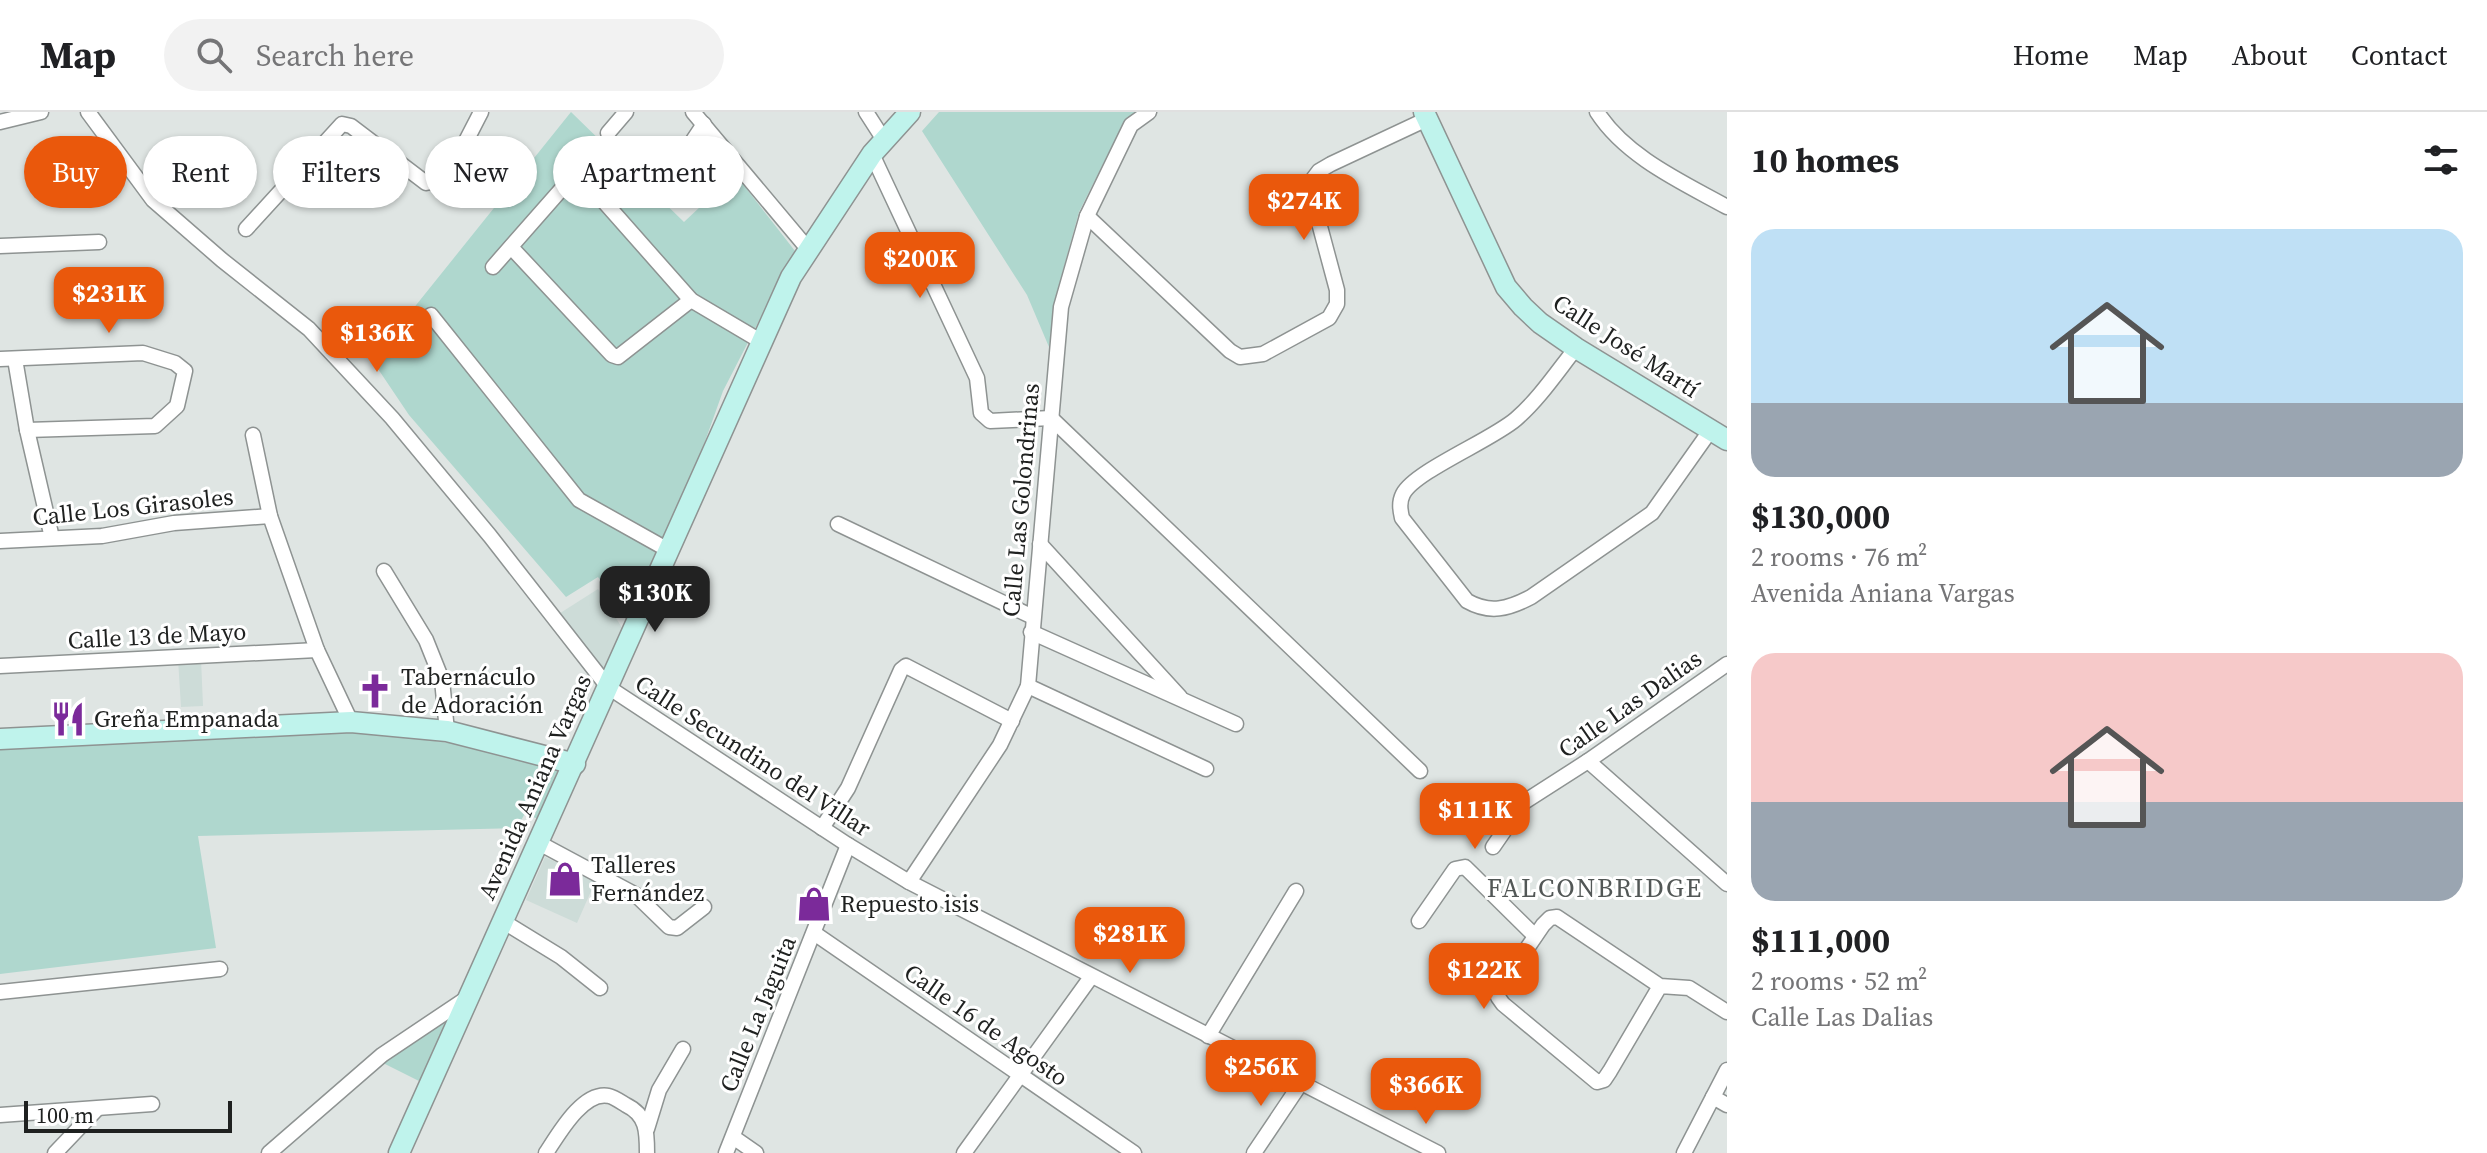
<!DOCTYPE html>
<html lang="en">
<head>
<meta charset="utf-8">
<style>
  body { margin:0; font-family:"Source Serif 4",serif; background:#f2f2f2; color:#202124; height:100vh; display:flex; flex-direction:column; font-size:30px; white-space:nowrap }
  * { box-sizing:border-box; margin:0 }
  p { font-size:26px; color:#757577 }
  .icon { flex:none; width:44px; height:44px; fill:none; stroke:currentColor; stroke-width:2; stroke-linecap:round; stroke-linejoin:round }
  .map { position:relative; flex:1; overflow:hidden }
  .side { display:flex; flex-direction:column; background:#fff; width:760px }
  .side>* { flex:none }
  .hud { position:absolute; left:24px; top:24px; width:760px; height:72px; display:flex; gap:16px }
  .scale { position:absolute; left:24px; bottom:20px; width:208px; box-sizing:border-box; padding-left:8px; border:4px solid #1f2120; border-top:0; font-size:22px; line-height:28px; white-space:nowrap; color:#1f2120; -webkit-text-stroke:6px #fff; paint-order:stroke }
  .price { position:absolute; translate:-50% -68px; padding:0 18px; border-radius:16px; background:#ea580c; color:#fff; font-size:26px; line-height:52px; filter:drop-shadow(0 2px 4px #0008) }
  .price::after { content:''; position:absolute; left:50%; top:48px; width:24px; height:18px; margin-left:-12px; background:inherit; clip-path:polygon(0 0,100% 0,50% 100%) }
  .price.on { background:#222; color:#fff }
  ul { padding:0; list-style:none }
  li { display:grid; align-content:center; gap:16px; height:424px; padding:0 24px }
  li span { display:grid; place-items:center; height:248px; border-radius:24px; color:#555 }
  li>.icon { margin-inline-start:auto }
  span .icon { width:144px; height:144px; fill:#fffc; stroke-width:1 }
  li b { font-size:34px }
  h2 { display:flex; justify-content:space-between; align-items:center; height:96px; padding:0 24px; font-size:34px }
  .chip { padding:0 28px; border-radius:36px; background:#fff; box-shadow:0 2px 6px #0004; font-size:28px; line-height:72px }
  .chip.on { background:#ea580c; color:#fff }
  header { display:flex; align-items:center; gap:48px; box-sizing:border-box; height:112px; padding:0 40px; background:#fff; border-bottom:2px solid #e0e0e0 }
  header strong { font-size:38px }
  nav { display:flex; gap:44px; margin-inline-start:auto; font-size:28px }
  .search { width:560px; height:72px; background:#f2f2f2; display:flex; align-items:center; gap:20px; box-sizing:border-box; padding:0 28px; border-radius:44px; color:#757577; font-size:30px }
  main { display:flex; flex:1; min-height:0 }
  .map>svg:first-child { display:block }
  .built { fill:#cddcd8 }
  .green { fill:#afd7ce }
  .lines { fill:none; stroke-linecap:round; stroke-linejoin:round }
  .street-casing { stroke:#8e9392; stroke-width:17 }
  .secondary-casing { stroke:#8e9392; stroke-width:23 }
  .street { stroke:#fff; stroke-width:14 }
  .secondary { stroke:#bff3ec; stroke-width:20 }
  .labels { text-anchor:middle; stroke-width:6; stroke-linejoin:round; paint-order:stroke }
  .street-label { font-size:24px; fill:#1f2120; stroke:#fff }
  .poi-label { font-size:24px; fill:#1f2120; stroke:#fff; text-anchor:start }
  .neighbourhood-label { font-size:26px; letter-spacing:2px; fill:#525756; stroke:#fff }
</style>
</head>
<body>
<header>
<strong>Map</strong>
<div class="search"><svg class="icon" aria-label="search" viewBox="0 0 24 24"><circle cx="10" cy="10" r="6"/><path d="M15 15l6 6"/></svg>Search here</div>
<nav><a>Home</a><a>Map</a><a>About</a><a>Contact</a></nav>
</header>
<main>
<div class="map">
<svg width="1727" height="1041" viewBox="0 0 1727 1041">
  <rect width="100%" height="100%" fill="#dfe5e3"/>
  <g class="built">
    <path d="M598 477 627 524 605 571 554 505Z"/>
    <path d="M178 547H201L203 594 181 595Z"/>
    <path d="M545 745 596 768 577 811 526 788Z"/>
  </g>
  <g class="green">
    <path d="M571 0 684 110 735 62 795 139 723 279 673 419 627 509 607 476 598 465 566 485 409 303 372 248Z"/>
    <path d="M939 0H1141L1123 12 1079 100 1055 187 1049 235 1027 183 922 19Z"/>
    <path d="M348 618 482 635 565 655 540 707 524 703 517 716 198 724 216 836 0 862V633Z"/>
    <path d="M467 888 421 970 379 949Z"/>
  </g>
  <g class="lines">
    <g class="street-casing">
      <g id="street">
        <path d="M88 0 153 88 222 148 309 217 392 306 490 424 608 575 848 733 909 770 1438 1041"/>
        <path d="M693 0 808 137"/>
        <path d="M866 0 884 28"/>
        <path d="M1597 0C1626 45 1682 70 1727 95"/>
        <path d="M0 10 41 0"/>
        <path d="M608 21 626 0"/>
        <path d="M872 42 977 266 981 301 990 309 1051 306 1420 659"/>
        <path d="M577 59 691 188 762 230"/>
        <path d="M672 60 704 12"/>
        <path d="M1087 104 1230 239 1240 245 1263 242 1329 206 1337 192V178L1311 81 1310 71 1319 59 1331 52 1427 7"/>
        <path d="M246 117 342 12 351 14 426 71 431 70 464 33 481 0"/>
        <path d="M0 134 99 130"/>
        <path d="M511 135 612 243 618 245 691 188"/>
        <path d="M493 155 595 39"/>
        <path d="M431 203 579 388 670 439"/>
        <path d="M1576 236C1557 260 1539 287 1516 307 1492 328 1415 359 1403 382 1399 390 1400 397 1402 406L1467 489C1490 502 1508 497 1531 485L1652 401 1710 319"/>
        <path d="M0 247 143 241 175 251 185 259 177 294 155 314 27 318"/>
        <path d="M15 247 27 318 52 426"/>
        <path d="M253 323 270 404 317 538 351 610"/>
        <path d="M838 412 1033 505"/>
        <path d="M0 429 102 424 174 411 270 404"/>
        <path d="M1040 432 1180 585"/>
        <path d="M384 459 426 528 442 568 447 619"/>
        <path d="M1031 520 1236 612"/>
        <path d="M0 554 317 538"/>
        <path d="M1028 574 1206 657"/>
        <path d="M1588 649 1727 772"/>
        <path d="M822 716 848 676 901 558 906 554 1012 609"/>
        <path d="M539 731 636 783 669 815 677 816 704 795"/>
        <path d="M1493 735 1524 690 1588 649 1727 552"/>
        <path d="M909 770 1000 633 1028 574 1061 195 1087 104 1131 13 1149 0"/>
        <path d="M1419 809 1455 757 1465 755 1535 824"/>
        <path d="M504 810 561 845 600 876"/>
        <path d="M814 821 1134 1041"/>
        <path d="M1660 874 1610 959 1604 968 1597 970 1503 892 1498 885 1500 876 1543 813 1550 806 1557 805 1660 874 1689 876 1727 900"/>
        <path d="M0 880 220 857"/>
        <path d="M1208 924 1296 779"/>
        <path d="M1713 985 1727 993"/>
        <path d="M0 1003 152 992"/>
        <path d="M647 1017 659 978 683 937"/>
        <path d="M733 1025 756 1041"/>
        <path d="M55 1041 97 997"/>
        <path d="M269 1041 382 943 467 886"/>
        <path d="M546 1041C558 1023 583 978 609 984 614 985 621 990 626 993 647 1003 647 1020 647 1041"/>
        <path d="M726 1041 848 733"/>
        <path d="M964 1041 1091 865"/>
        <path d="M1254 1041 1301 971"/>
        <path d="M1684 1041 1727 958"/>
      </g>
    </g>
    <g class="secondary-casing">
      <g id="secondary">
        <path d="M1424 0 1506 175 1523 195 1540 211 1576 236 1727 328"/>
        <path d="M0 627 351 610 447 619 575 652"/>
        <path d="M399 1041 791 165 872 42 910 0"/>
      </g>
    </g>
    <use href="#street" class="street"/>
    <use href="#secondary" class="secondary"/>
  </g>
  <defs>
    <g id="church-bare" transform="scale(2.76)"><path d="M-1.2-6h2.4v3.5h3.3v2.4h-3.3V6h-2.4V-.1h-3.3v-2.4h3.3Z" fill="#7b2a9a" stroke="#fff" stroke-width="2.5" paint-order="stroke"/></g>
    <g id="restaurant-bare" transform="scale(2.76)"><path d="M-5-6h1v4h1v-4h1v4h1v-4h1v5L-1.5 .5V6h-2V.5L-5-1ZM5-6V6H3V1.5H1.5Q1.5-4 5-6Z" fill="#7b2a9a" stroke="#fff" stroke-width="2.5" paint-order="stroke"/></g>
    <g id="shop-bare" transform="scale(2.76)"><path d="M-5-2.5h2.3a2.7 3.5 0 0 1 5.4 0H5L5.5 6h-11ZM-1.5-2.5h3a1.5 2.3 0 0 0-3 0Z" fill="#7b2a9a" stroke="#fff" stroke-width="2.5" paint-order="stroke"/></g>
  </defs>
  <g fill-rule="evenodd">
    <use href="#church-bare" x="375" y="579"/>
    <use href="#restaurant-bare" x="68" y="607"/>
    <use href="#shop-bare" x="565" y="767"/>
    <use href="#shop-bare" x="814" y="792"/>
  </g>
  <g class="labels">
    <g class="street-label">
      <text transform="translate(1626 234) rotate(33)" y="8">Calle José Martí</text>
      <text transform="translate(1021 388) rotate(-85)" y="8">Calle Las Golondrinas</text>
      <text transform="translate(133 395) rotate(-6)" y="8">Calle Los Girasoles</text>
      <text transform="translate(157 524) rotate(-3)" y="8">Calle 13 de Mayo</text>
      <text transform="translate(1630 592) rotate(-35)" y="8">Calle Las Dalias</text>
      <text transform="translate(753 644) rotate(33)" y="8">Calle Secundino del Villar</text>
      <text transform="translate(535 675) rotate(-66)" y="8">Avenida Aniana Vargas</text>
      <text transform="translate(758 902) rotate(-68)" y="8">Calle La Jaguita</text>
      <text transform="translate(986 913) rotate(35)" y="8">Calle 16 de Agosto</text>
    </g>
    <g class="poi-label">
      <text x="401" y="573">Tabernáculo<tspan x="401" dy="28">de Adoración</tspan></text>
      <text x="94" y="615">Greña Empanada</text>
      <text x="591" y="761">Talleres<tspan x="591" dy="28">Fernández</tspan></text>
      <text x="840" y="800">Repuesto isis</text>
    </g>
    <g class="neighbourhood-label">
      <text x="1595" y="785">FALCONBRIDGE</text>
    </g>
  </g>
</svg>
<div class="scale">100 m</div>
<b class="price" style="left:1304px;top:130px">$274K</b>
<b class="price" style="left:920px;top:188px">$200K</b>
<b class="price" style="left:109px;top:223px">$231K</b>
<b class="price" style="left:377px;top:262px">$136K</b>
<b class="price on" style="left:655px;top:522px">$130K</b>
<b class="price" style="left:1475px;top:739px">$111K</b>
<b class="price" style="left:1130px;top:863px">$281K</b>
<b class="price" style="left:1484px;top:899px">$122K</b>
<b class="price" style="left:1261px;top:996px">$256K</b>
<b class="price" style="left:1426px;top:1014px">$366K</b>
<div class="hud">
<a class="chip on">Buy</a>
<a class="chip">Rent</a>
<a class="chip">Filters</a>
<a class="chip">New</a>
<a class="chip">Apartment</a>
</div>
</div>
<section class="side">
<h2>10 homes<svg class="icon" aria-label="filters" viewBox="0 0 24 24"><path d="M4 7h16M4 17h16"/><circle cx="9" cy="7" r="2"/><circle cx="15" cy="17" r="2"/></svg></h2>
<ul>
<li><span style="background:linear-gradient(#bfe0f5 70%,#9aa5b1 0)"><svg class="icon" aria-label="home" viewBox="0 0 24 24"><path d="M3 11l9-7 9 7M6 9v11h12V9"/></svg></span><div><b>$130,000</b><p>2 rooms · 76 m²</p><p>Avenida Aniana Vargas</p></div></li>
<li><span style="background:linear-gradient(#f6c9c9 60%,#9aa5b1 0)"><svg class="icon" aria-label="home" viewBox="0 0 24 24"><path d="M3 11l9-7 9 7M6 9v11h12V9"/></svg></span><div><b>$111,000</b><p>2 rooms · 52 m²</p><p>Calle Las Dalias</p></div></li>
</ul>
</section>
</main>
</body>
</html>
